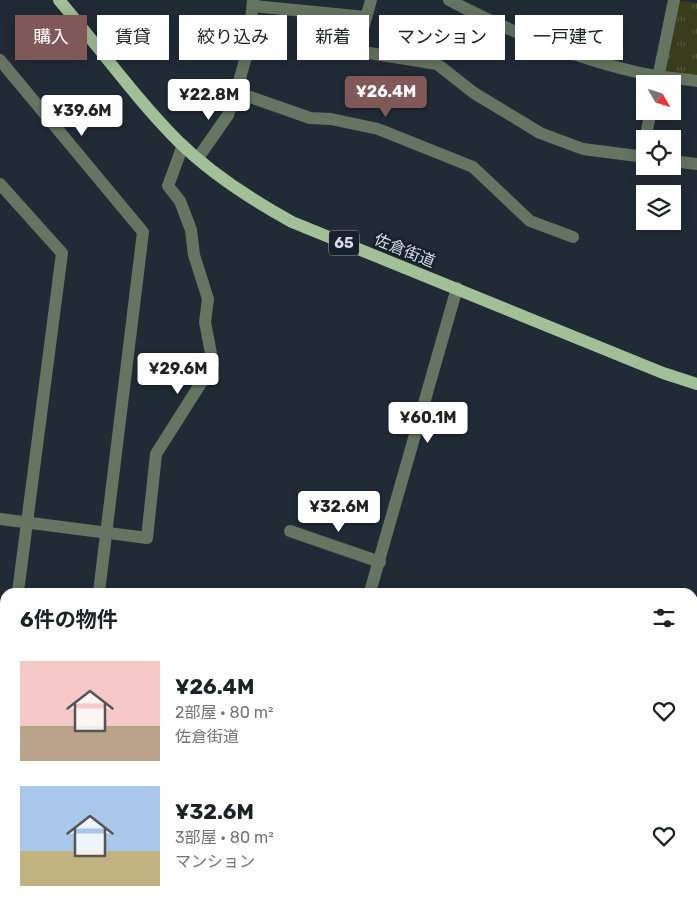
<!DOCTYPE html>
<html lang="ja">
<head>
<meta charset="utf-8">
<style>
  body { margin:0; font-family:Rubik,"Noto Sans JP",sans-serif; background:#f2f2f2; color:#202124; height:100vh; display:flex; flex-direction:column; font-size:19px; white-space:nowrap }
  * { box-sizing:border-box; margin:0 }
  p { font-size:16px; color:#757577 }
  .icon { flex:none; width:28px; height:28px; fill:none; stroke:currentColor; stroke-width:2; stroke-linecap:round; stroke-linejoin:round }
  .map { position:relative; flex:1; overflow:hidden }
  .details { position:absolute; left:0px; top:588px; width:698px; height:321px; display:flex; flex-direction:column; background:#fff; border-radius:15px 15px 0 0; box-shadow:0 2px 12px #0003 }
  .details>* { flex:none }
  .top-card { position:absolute; left:15px; top:15px; width:668px; height:45px; display:flex; gap:10px }
  .needle { width:32px; rotate:129deg }
  .fabs { position:absolute; left:636px; top:75px; display:grid; gap:10px }
  .fabs a { display:grid; place-items:center; width:45px; height:45px; border-radius:0px; background:#fff; box-shadow:0 2px 12px #0003; font-size:25px }
  .price { position:absolute; translate:-50% -42px; padding:0 11px; border-radius:5px; background:#fff; color:#222; font-size:16px; line-height:32px; filter:drop-shadow(0 1px 2px #0008) }
  .price::after { content:''; position:absolute; left:50%; top:30px; width:15px; height:11px; margin-left:-8px; background:inherit; clip-path:polygon(0 0,100% 0,50% 100%) }
  .price.on { background:#805858; color:#fff }
  ul { padding:0; list-style:none }
  li { display:flex; align-items:center; gap:15px; height:125px; padding:0 20px }
  li span { display:grid; place-items:center; flex:none; width:140px; height:100px; border-radius:0px; color:#555 }
  li>.icon { margin-inline-start:auto }
  span .icon { width:60px; height:60px; fill:#fffc; stroke-width:1 }
  li b { font-size:21px }
  h2 { display:flex; justify-content:space-between; align-items:center; height:60px; padding:0 20px; font-size:21px }
  .chip { padding:0 18px; border-radius:0px; background:#fff; box-shadow:0 2px 12px #0003; font-size:18px; line-height:45px }
  .chip.on { background:#805858; color:#fff }
  .map>svg:first-child { display:block }
  .grass { fill:url(#grass-tufts) }
  .lines { fill:none; stroke-linecap:round; stroke-linejoin:round }
  .minor { stroke:#667561; stroke-width:12 }
  .major { stroke:#a1c097; stroke-width:12 }
  .labels { text-anchor:middle; stroke-width:5; stroke-linejoin:round; paint-order:stroke }
  .shield { fill:#18212b; stroke:#9ca4ac; stroke-width:1 }
  .shield-label { font-size:15px; font-weight:bold; fill:#d5dce3 }
  .street-label { font-size:16px; fill:#d5dce3; stroke:#18212b }
</style>
</head>
<body>
<div class="map">
<svg width="697" height="908" viewBox="0 0 697 908">
  <defs>
    <pattern id="grass-tufts" width="24" height="20" patternUnits="userSpaceOnUse" patternTransform="scale(1.25)"><rect width="24" height="20" fill="#3a3d1b"/><path d="M3 7l-1-3M5 7V3M7 7l1-3M15 17l-1-3M17 17v-4M19 17l1-3" fill="none" stroke="#56583c"/></pattern>
  </defs>
  <rect width="100%" height="100%" fill="#212b36"/>
  <path class="grass" d="M674 0 697 3V81L661 76Z"/>
  <g class="lines">
    <g class="minor">
      <path d="M253 0 248 50 236 92 310 118 331 119 378 129 473 167 530 221 573 237"/>
      <path d="M371 0 357 51 437 64 474 93 540 133 583 149 645 157"/>
      <path d="M449 0C508 31 571 57 636 72 656 77 677 78 697 81"/>
      <path d="M253 6 366 17"/>
      <path d="M0 60 143 232 99 592"/>
      <path d="M657 83 674 0"/>
      <path d="M645 139 651 111"/>
      <path d="M198 158 228 115 236 92"/>
      <path d="M672 161 697 164"/>
      <path d="M0 184 62 253 18 592"/>
      <path d="M0 519 147 538 156 454 213 364 205 322 208 299 194 255 191 230 180 201 168 186 183 145"/>
      <path d="M290 531 380 562"/>
      <path d="M370 592 457 288"/>
      <path d="M692 660 697 666"/>
      <path d="M5 694 0 788 5 890"/>
      <path d="M692 695 697 691"/>
      <path d="M692 721 697 727"/>
      <path d="M692 788 697 785"/>
      <path d="M172 904 173 908"/>
      <path d="M241 904 247 908"/>
      <path d="M529 904 533 908"/>
      <path d="M690 904 692 908"/>
      <path d="M6 905 55 904 59 908"/>
      <path d="M306 908 307 904"/>
      <path d="M456 908 462 904"/>
      <path d="M670 908 677 904"/>
    </g>
    <path class="major" d="M59 0C99 47 136 99 180 143 213 175 252 200 292 222L663 373 697 384"/>
  </g>
  <g class="labels">
    <rect class="shield" x="329" y="230.5" width="30" height="25" rx="4"/>
    <g class="shield-label">
      <text x="344" y="248">65</text>
    </g>
    <g class="street-label">
      <text transform="translate(405 250) rotate(22)" y="6">佐倉街道</text>
    </g>
  </g>
</svg>
<div class="fabs">
<a><svg class="needle" viewBox="-14 -14 28 28"><path d="M0-13l5 13h-10z" fill="#e53935"/><path d="M0 13l5-13h-10z" fill="#757577"/></svg></a>
<a><svg class="icon" aria-label="locate" viewBox="0 0 24 24"><circle cx="12" cy="12" r="6"/><path d="M12 2v4M12 18v4M2 12h4M18 12h4"/></svg></a>
<a><svg class="icon" aria-label="layers" viewBox="0 0 24 24"><path d="M12 4l9 5-9 5-9-5zM3 14l9 5 9-5"/></svg></a>
</div>
<b class="price on" style="left:386px;top:118px">¥26.4M</b>
<b class="price" style="left:209px;top:121px">¥22.8M</b>
<b class="price" style="left:82px;top:137px">¥39.6M</b>
<b class="price" style="left:178px;top:395px">¥29.6M</b>
<b class="price" style="left:428px;top:444px">¥60.1M</b>
<b class="price" style="left:339px;top:533px">¥32.6M</b>
<div class="top-card">
<a class="chip on">購入</a>
<a class="chip">賃貸</a>
<a class="chip">絞り込み</a>
<a class="chip">新着</a>
<a class="chip">マンション</a>
<a class="chip">一戸建て</a>
</div>
<section class="details">
<h2>6件の物件<svg class="icon" aria-label="filters" viewBox="0 0 24 24"><path d="M4 7h16M4 17h16"/><circle cx="9" cy="7" r="2"/><circle cx="15" cy="17" r="2"/></svg></h2>
<ul>
<li><span style="background:linear-gradient(#f6c9c9 65%,#b9a48a 0)"><svg class="icon" aria-label="home" viewBox="0 0 24 24"><path d="M3 11l9-7 9 7M6 9v11h12V9"/></svg></span><div><b>¥26.4M</b><p>2部屋 · 80 m²</p><p>佐倉街道</p></div><svg class="icon" aria-label="heart" viewBox="0 0 24 24"><path d="M12 20l-8-8c-3-5 5-10 8-4 3-6 11-1 8 4z"/></svg></li>
<li><span style="background:linear-gradient(#a9c7e8 65%,#c2b280 0)"><svg class="icon" aria-label="home" viewBox="0 0 24 24"><path d="M3 11l9-7 9 7M6 9v11h12V9"/></svg></span><div><b>¥32.6M</b><p>3部屋 · 80 m²</p><p>マンション</p></div><svg class="icon" aria-label="heart" viewBox="0 0 24 24"><path d="M12 20l-8-8c-3-5 5-10 8-4 3-6 11-1 8 4z"/></svg></li>
</ul>
</section>
</div>
</body>
</html>
